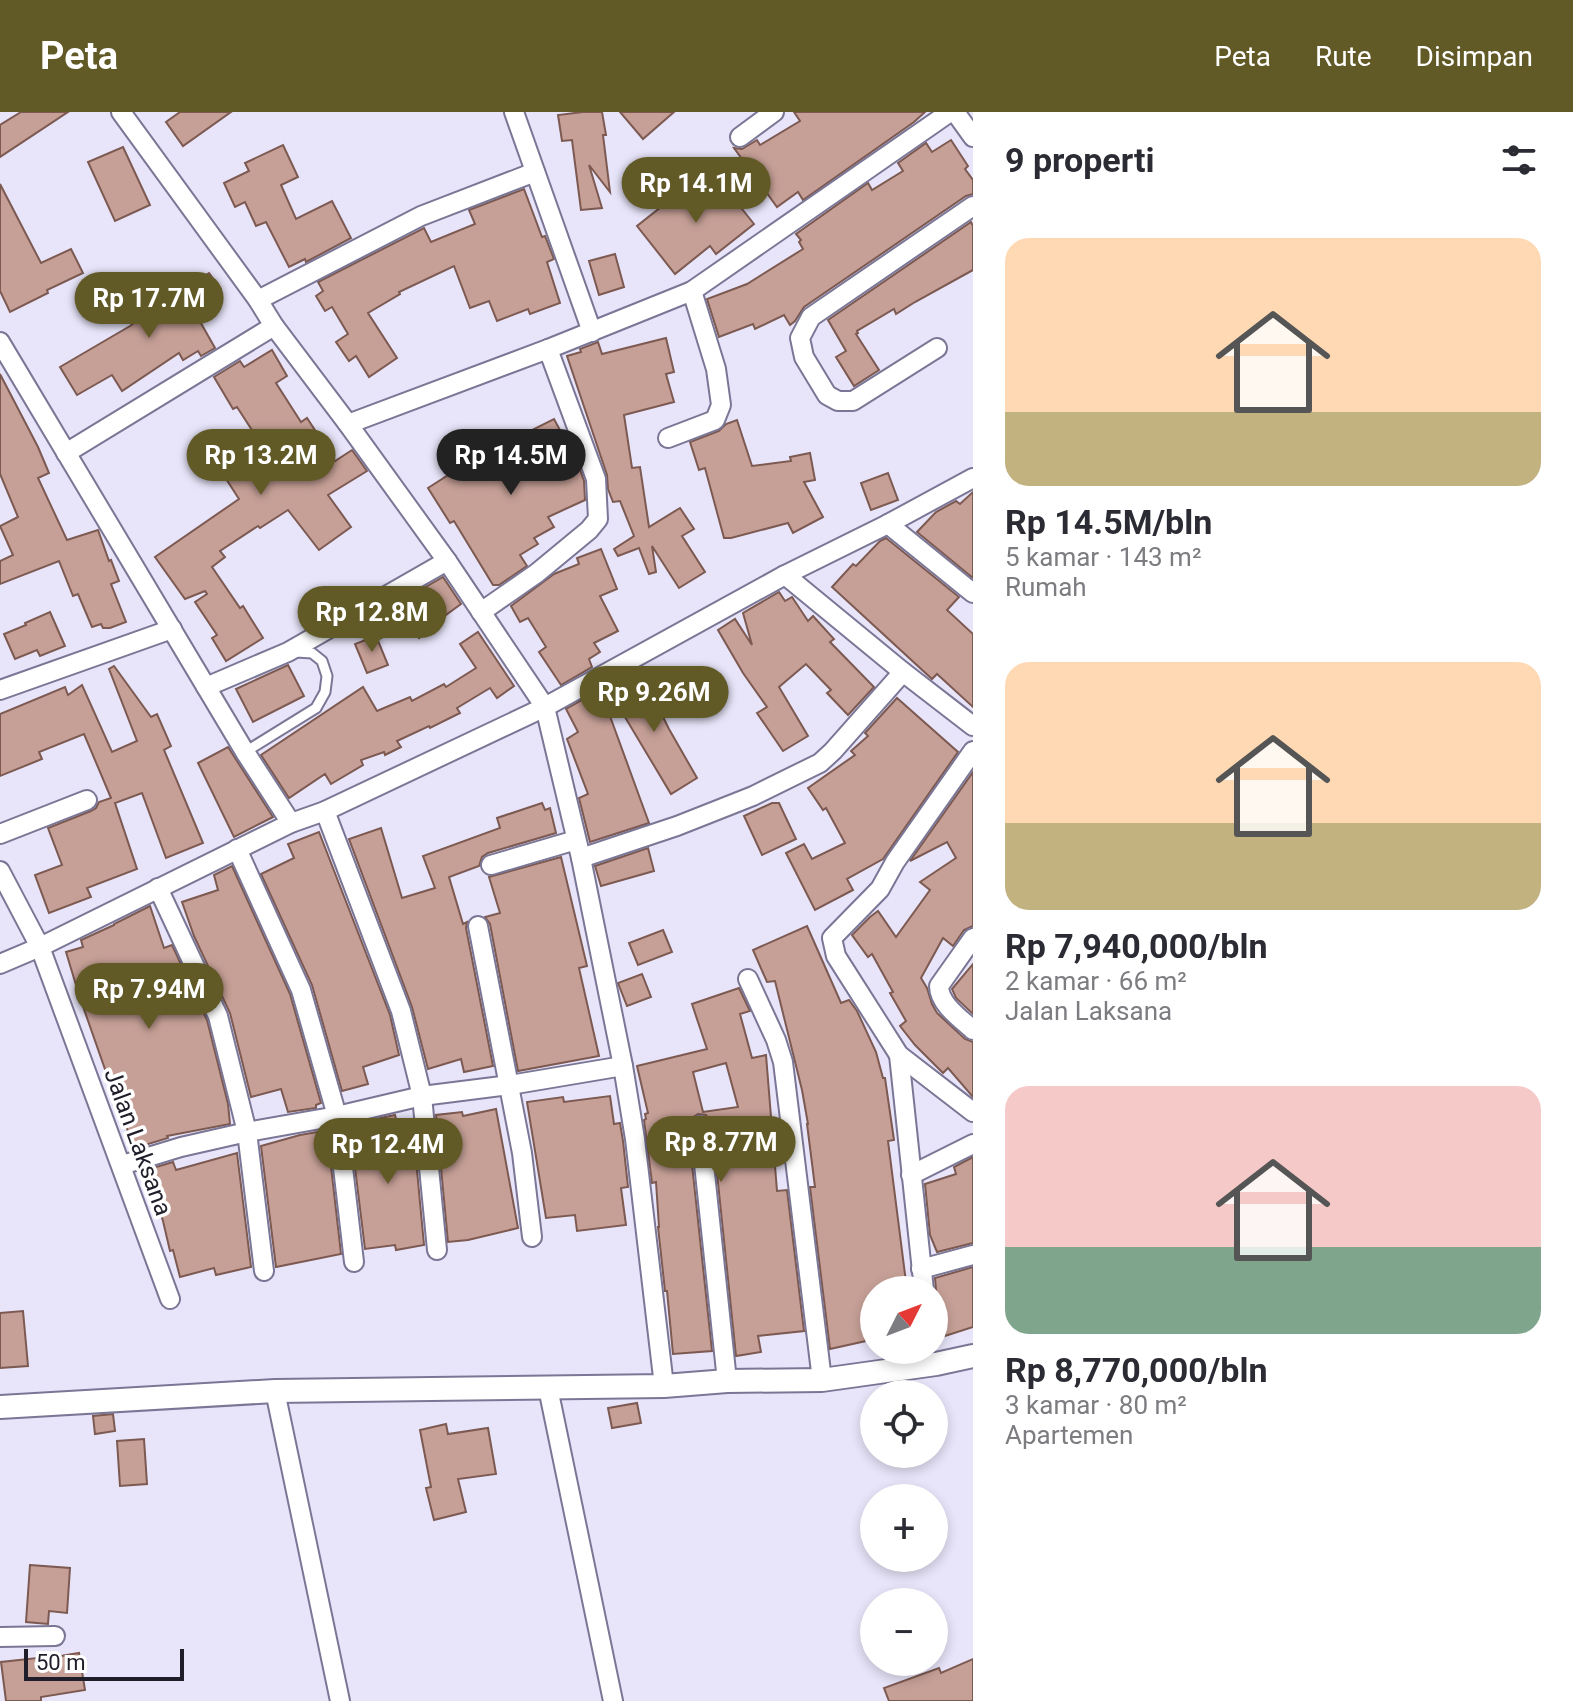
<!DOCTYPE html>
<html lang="id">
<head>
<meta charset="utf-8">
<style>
  body { margin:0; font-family:Roboto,sans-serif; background:#f7f7f7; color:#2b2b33; height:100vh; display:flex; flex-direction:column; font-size:30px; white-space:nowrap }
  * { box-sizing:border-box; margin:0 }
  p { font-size:26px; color:#7c7c81 }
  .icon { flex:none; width:44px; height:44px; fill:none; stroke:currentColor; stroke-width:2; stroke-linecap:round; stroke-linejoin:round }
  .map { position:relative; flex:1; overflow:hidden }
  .side { display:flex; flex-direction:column; background:#fff; width:600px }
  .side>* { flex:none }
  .needle { width:52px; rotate:48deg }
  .tools { position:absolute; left:860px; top:1164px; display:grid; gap:16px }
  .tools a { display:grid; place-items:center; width:88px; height:88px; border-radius:50%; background:#fff; box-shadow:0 4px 12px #0003; font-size:40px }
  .scale { position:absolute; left:24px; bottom:20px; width:160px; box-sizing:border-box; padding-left:8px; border:4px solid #1f1d29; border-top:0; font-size:22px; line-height:28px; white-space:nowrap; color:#1f1d29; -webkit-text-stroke:6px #fff; paint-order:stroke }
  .price { position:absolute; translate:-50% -68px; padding:0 18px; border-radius:28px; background:#625a26; color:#fff; font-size:26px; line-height:52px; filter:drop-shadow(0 2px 4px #0008) }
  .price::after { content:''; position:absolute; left:50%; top:48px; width:24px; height:18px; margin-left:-12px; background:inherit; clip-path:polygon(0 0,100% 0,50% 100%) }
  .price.current { background:#222; color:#fff }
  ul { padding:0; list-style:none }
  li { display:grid; align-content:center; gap:16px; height:424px; padding:0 32px }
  li span { display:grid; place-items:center; height:248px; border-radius:24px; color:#555 }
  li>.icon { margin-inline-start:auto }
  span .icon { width:144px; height:144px; fill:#fffc; stroke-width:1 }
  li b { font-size:34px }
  h2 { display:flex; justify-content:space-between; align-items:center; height:96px; padding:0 32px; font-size:34px }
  header { display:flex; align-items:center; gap:48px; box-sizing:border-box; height:112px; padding:0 40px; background:#625a26; color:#fff }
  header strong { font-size:38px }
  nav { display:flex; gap:44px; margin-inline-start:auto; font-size:28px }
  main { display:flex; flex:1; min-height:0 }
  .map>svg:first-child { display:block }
  .building { fill:#c6a097; stroke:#7c5951; stroke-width:2; fill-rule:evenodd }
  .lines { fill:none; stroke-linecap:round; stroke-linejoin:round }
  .service-casing { stroke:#7a7695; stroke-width:13 }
  .minor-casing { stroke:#7a7695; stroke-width:22 }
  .tertiary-casing { stroke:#7a7695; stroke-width:26 }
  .service { stroke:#fff; stroke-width:9 }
  .minor { stroke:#fff; stroke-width:18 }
  .tertiary { stroke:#fff; stroke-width:22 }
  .labels { text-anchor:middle; stroke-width:7; stroke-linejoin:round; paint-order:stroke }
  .street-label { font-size:24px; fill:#1f1d29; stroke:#fff }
</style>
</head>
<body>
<header>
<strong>Peta</strong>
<nav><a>Peta</a><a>Rute</a><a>Disimpan</a></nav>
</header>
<main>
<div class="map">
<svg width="973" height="1589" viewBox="0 0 973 1589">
  <rect width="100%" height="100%" fill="#e8e5fa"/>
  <g class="building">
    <path d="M21 0H68L0 45V13Z"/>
    <path d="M180 0H231L183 34 166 10Z"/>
    <path d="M583 0H602L606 23H603L610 80 589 53 602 96 581 98 572 28 562 29 558 3Z"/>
    <path d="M620 0H674L643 27Z"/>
    <path d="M794 0H925L914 10 803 88 798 80 777 95 734 36 742 37 757 28 760 33 800 9Z"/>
    <path d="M951 28 968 54 965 57 973 68V82L966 84 804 195 795 209 790 213 784 203 755 217 753 212 719 225 707 187 747 172 803 137 799 130 801 128 796 122 868 71 872 78 903 59 898 51 926 31 932 40Z"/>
    <path d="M283 33 298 65 281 73 296 107 332 89 351 126 306 150 305 147 289 155 266 110 256 114 245 90 235 95 224 71 249 59 245 51Z"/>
    <path d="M123 35 150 93 115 109 88 50Z"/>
    <path d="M714 62 754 112 716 142 710 134 675 162 637 114 670 88 675 94Z"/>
    <path d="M0 72 41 151 71 137 83 161 47 178 48 181 10 200 0 179Z"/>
    <path d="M524 77 542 125 545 124 554 147 547 150 560 191 530 202 528 197 497 209 489 189 470 196 454 154 399 180 400 182 368 201 397 246 369 265 356 244 349 249 336 230 348 222 332 195 325 199 316 184 323 179 318 170 424 116 431 130 475 112 469 98Z"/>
    <path d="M971 110 973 114V158L915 190 896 202 894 197 857 219 858 221 856 222 879 258 854 274 836 245 846 239 828 208Z"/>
    <path d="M615 142 624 175 599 183 589 149Z"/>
    <path d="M209 161 220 176 215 180 221 190 198 206 215 236 201 244 198 239 183 248 179 241 122 279 112 263 77 283 60 255 130 214 188 171 190 174Z"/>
    <path d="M666 226 674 260 666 262 674 290 624 303 632 356 640 355 649 415 680 396 694 417 682 424 705 460 679 476 652 434 656 460 649 462 639 436 618 444 614 437 634 424 620 389 613 390 608 377 607 363 567 244 581 240 580 237 598 230 602 242Z"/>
    <path d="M272 238 287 264 276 271 301 310 307 306 335 349 352 338 367 359 328 383 351 415 319 438 288 398 260 416 258 414 220 439 225 445 212 455 240 496 243 494 263 526 226 549 212 526 217 523 195 490 207 482 205 479 185 487 155 445 239 387 221 359 261 332 237 295 233 297 214 265 240 249 244 255Z"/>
    <path d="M0 262 38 335 49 361 38 366 67 428 98 418 109 449 111 448 119 469 111 472 126 510 110 516H103L101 512 92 515 78 482 73 484 59 449 0 472V449L13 443 0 414 18 405 0 362Z"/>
    <path d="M554 307 578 352 584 369 585 388 548 405 554 415 534 426 538 432 520 443 527 454 499 473H493L454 409 450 411 428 376 459 356 458 355Z"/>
    <path d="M737 308 752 354 791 349 790 345 810 341 815 368 804 370 823 405 793 421 788 411 731 426H724L705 356 699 358 690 330 719 319 726 312Z"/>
    <path d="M888 361 898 388 871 398 861 371Z"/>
    <path d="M973 380V466L917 420 936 400 956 389 960 392Z"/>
    <path d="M886 426 959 485 947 498 973 522V595L937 562 932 567 832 475 853 452 856 454 880 429Z"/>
    <path d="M601 437 617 477 600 484 618 519 594 531 600 540 589 547 592 555 561 573 539 540 546 535 528 506 520 510 511 494 554 462 579 452 577 446Z"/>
    <path d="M443 465 461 492 435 511 437 514 419 526 410 512 379 527 370 507Z"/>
    <path d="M779 480 785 489 792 485 808 509 813 504 834 527 830 530 874 575 848 603 827 581 831 578 806 552 779 575 808 624 783 639 757 601 767 595 743 561 718 518 735 507 752 533 743 501Z"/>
    <path d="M50 500 65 534 40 544 37 538 15 547 4 522 26 513 25 511Z"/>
    <path d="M478 520 514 574 497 586 490 576 457 596 460 601 430 616 429 614 397 629 401 635 385 643 384 640 361 648 363 653 331 672 325 662 289 686 261 643 363 575 377 599 410 585 412 589 444 572 446 575 476 556 460 532Z"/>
    <path d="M376 524 388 553 367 561 355 532Z"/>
    <path d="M288 553 304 584 253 610 236 577Z"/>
    <path d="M114 554 151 605 157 602 171 634 164 638 203 731 166 746 142 681 115 691 137 757 87 776 91 785 49 801 35 763 62 753 48 716 91 699 96 696 99 690 111 686 84 622 39 640 42 647 0 664V602L65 575 68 583 82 573 112 640 137 629 109 557Z"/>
    <path d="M643 565 669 617 697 666 671 682 610 580Z"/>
    <path d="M602 577 610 594 607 596 649 711 590 730 579 686 588 682 567 627 578 620 566 597Z"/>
    <path d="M897 586 958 640 883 747 847 767 853 778 815 798 786 741 804 732 812 747 845 731 826 696 823 698 808 676 855 643 851 639 868 624 865 621Z"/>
    <path d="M228 635 273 705 234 725 198 651Z"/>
    <path d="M973 660V814L964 818 953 834 943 826 921 866 927 876 932 892 937 901 965 927 973 930V985L948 956 943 961 915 933 900 914 906 909 890 881 893 880 872 842 868 845 852 823 870 805 878 799 896 825 930 778 920 770 956 746 947 730 910 749Z"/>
    <path d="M542 691 545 698 550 696 556 721 488 741 482 745 479 754 449 765 463 812 467 810 466 816 493 954 464 960 461 947 428 957 412 895 349 727 381 716 402 786 435 776 423 744 500 716 497 706Z"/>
    <path d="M772 691H779L796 727 762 743 744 704Z"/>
    <path d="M319 720 390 903 399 943 363 955 368 972 342 979 312 873 261 762 294 746 288 732Z"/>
    <path d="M648 736 654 759 601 774 595 754Z"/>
    <path d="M561 745 587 854 579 856 599 944 518 959 490 812 485 805 500 801 489 765Z"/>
    <path d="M232 754 290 882 321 991 316 993V996L288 1000 281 977 251 985 230 901 194 824 182 790 218 778 214 763Z"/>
    <path d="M150 794 164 836 172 833 207 908 228 992 230 1012 167 1024 168 1026 132 1037 118 979 113 980 79 883 66 840 83 835 81 828 114 813V812Z"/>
    <path d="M807 814 841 891 849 888 857 899 876 940 883 966H885L894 1028 888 1029 907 1178H874V1225L865 1227 866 1229 830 1237 810 1075H815L807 1012H808L802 978 775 869 767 870 753 838Z"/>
    <path d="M663 818 672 840 638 853 629 831Z"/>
    <path d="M973 852V902L956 886 952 877Z"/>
    <path d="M642 862 651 885 627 894 618 871Z"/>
    <path d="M739 876 750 899 740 902 752 946 766 943 777 1079 787 1078 804 1219 758 1224 761 1240 736 1244 712 1013 706 1003 698 1002 689 1008 688 1015 712 1239 673 1242 667 1179H665L658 1115H659L656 1070 652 1071 644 1008 646 1007 645 1002 648 1001 637 954 707 937 692 892ZM726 951 738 995 703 1000 693 960Z"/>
    <path d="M610 984 614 1012 620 1011 623 1029 628 1075 621 1076 626 1113 577 1119 575 1103 546 1106 527 990 563 985 564 990Z"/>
    <path d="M496 997 518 1116 468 1128 448 1130 436 1003 462 1000 463 1004Z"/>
    <path d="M395 1003 399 1019 413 1016 424 1133 396 1138 395 1133 365 1137 351 1023 374 1019 371 1008Z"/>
    <path d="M323 1019 325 1029 328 1028 341 1142 276 1155 261 1034 300 1023Z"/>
    <path d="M237 1041 251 1155 216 1163 214 1156 180 1165 173 1138 170 1139 163 1109 155 1084H153L146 1058 173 1050 176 1058Z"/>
    <path d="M973 1045V1131L937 1140 930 1123 925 1072 956 1062 954 1055Z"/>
    <path d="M973 1155V1215L945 1224 934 1187 936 1178 935 1166Z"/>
    <path d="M23 1199 28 1254 0 1256V1201Z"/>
    <path d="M637 1291 641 1311 612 1316 608 1296Z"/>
    <path d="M113 1302 115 1319 95 1322 93 1304Z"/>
    <path d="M446 1312 448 1322 488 1316 496 1362 458 1367 466 1400 434 1408 426 1376 431 1375 420 1318Z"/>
    <path d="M144 1327 147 1372 120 1374 117 1329Z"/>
    <path d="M30 1453 70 1456 67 1501 49 1499 48 1512 26 1510Z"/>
    <path d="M79 1541 85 1578 41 1585V1589H6L1 1550 37 1546V1548Z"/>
    <path d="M973 1547V1589H889L884 1576 939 1556 941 1561Z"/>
  </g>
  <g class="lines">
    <g class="service-casing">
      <path id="service" d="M245 640 316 596 325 580 327 564 322 549 312 541 296 540"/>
    </g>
    <g class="minor-casing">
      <g id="minor">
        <path d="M121 0 258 188 274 214 348 312 447 449 545 595 581 746 623 954 635 1027 664 1274"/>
        <path d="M514 0 592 220"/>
        <path d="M955 0 973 25"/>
        <path d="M740 25 774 0"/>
        <path d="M258 188 421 104 535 60"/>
        <path d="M0 230 245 640 291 711"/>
        <path d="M937 236 853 289H838L827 283 804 245 800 226 811 205 973 94"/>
        <path d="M348 312 548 237 692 179 950 0"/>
        <path d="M668 326 715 308 721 293 716 257 692 179"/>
        <path d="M66 341 274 214"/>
        <path d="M888 412 973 481"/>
        <path d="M785 463 903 560 973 614"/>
        <path d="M481 500 537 461 589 418 598 407 596 367 548 237"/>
        <path d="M206 575 288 540 447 449"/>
        <path d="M0 578 172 517"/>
        <path d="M973 639 895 750 880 777 832 826 836 844 899 943 973 1000"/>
        <path d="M325 699 401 899 422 984 437 1138"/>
        <path d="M0 722 87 688"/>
        <path d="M237 737 301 878 337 1004 354 1150"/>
        <path d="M581 746 677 714 753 684 820 651 833 639 903 560"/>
        <path d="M491 753 576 728"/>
        <path d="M0 759 40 835 170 1187"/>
        <path d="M158 776 218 904 247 1020 264 1159"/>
        <path d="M478 814 522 1041 532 1125"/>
        <path d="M973 826 939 874C939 892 961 907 973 918"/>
        <path d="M0 852 40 835 291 711 325 699 545 595 785 463 888 412 973 366"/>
        <path d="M748 867 776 928 783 950 822 1268"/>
        <path d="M899 943 924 1178"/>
        <path d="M700 1014 727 1269"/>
        <path d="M122 1053 181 1035 247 1020 337 1004 422 984 510 973 623 954"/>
        <path d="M911 1063 973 1032"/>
        <path d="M921 1157 973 1143"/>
        <path d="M548 1276 613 1589"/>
        <path d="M275 1279 340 1589"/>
        <path d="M0 1525 55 1524"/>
      </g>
    </g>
    <g class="tertiary-casing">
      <path id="tertiary" d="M0 1295 275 1279 664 1274 727 1269 822 1268 936 1252 973 1244"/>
    </g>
    <use href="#service" class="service"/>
    <use href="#minor" class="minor"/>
    <use href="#tertiary" class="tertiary"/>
  </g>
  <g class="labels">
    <g class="street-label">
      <text transform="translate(138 1030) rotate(70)" y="8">Jalan Laksana</text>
    </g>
  </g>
</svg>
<div class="tools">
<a><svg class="needle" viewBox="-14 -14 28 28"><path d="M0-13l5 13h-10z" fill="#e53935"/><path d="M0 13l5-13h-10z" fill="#7c7c81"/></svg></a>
<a><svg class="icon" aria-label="locate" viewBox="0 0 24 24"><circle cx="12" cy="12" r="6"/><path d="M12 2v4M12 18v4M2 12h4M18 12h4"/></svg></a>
<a>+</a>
<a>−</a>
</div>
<div class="scale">50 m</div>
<b class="price" style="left:696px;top:113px">Rp 14.1M</b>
<b class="price" style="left:149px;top:228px">Rp 17.7M</b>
<b class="price" style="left:261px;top:385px">Rp 13.2M</b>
<b class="price current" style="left:511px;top:385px">Rp 14.5M</b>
<b class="price" style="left:372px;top:542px">Rp 12.8M</b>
<b class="price" style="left:654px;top:622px">Rp 9.26M</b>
<b class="price" style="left:149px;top:919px">Rp 7.94M</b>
<b class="price" style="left:721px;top:1072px">Rp 8.77M</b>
<b class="price" style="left:388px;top:1074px">Rp 12.4M</b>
</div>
<section class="side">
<h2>9 properti<svg class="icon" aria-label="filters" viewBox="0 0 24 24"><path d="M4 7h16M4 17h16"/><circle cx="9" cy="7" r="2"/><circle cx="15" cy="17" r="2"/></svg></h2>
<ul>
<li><span style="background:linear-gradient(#ffd9b3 70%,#c2b280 0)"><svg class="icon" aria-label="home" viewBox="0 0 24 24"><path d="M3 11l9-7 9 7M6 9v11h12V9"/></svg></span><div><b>Rp 14.5M/bln</b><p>5 kamar · 143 m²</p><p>Rumah</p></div></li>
<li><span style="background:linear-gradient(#ffd9b3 65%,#c2b280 0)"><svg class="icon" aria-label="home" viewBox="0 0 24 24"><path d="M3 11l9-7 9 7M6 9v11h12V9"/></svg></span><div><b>Rp 7,940,000/bln</b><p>2 kamar · 66 m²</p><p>Jalan Laksana</p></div></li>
<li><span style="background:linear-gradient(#f6c9c9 65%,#7fa58c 0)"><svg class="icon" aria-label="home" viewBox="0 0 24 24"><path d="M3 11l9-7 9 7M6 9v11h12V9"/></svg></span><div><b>Rp 8,770,000/bln</b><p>3 kamar · 80 m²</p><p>Apartemen</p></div></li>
</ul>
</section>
</main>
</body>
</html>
